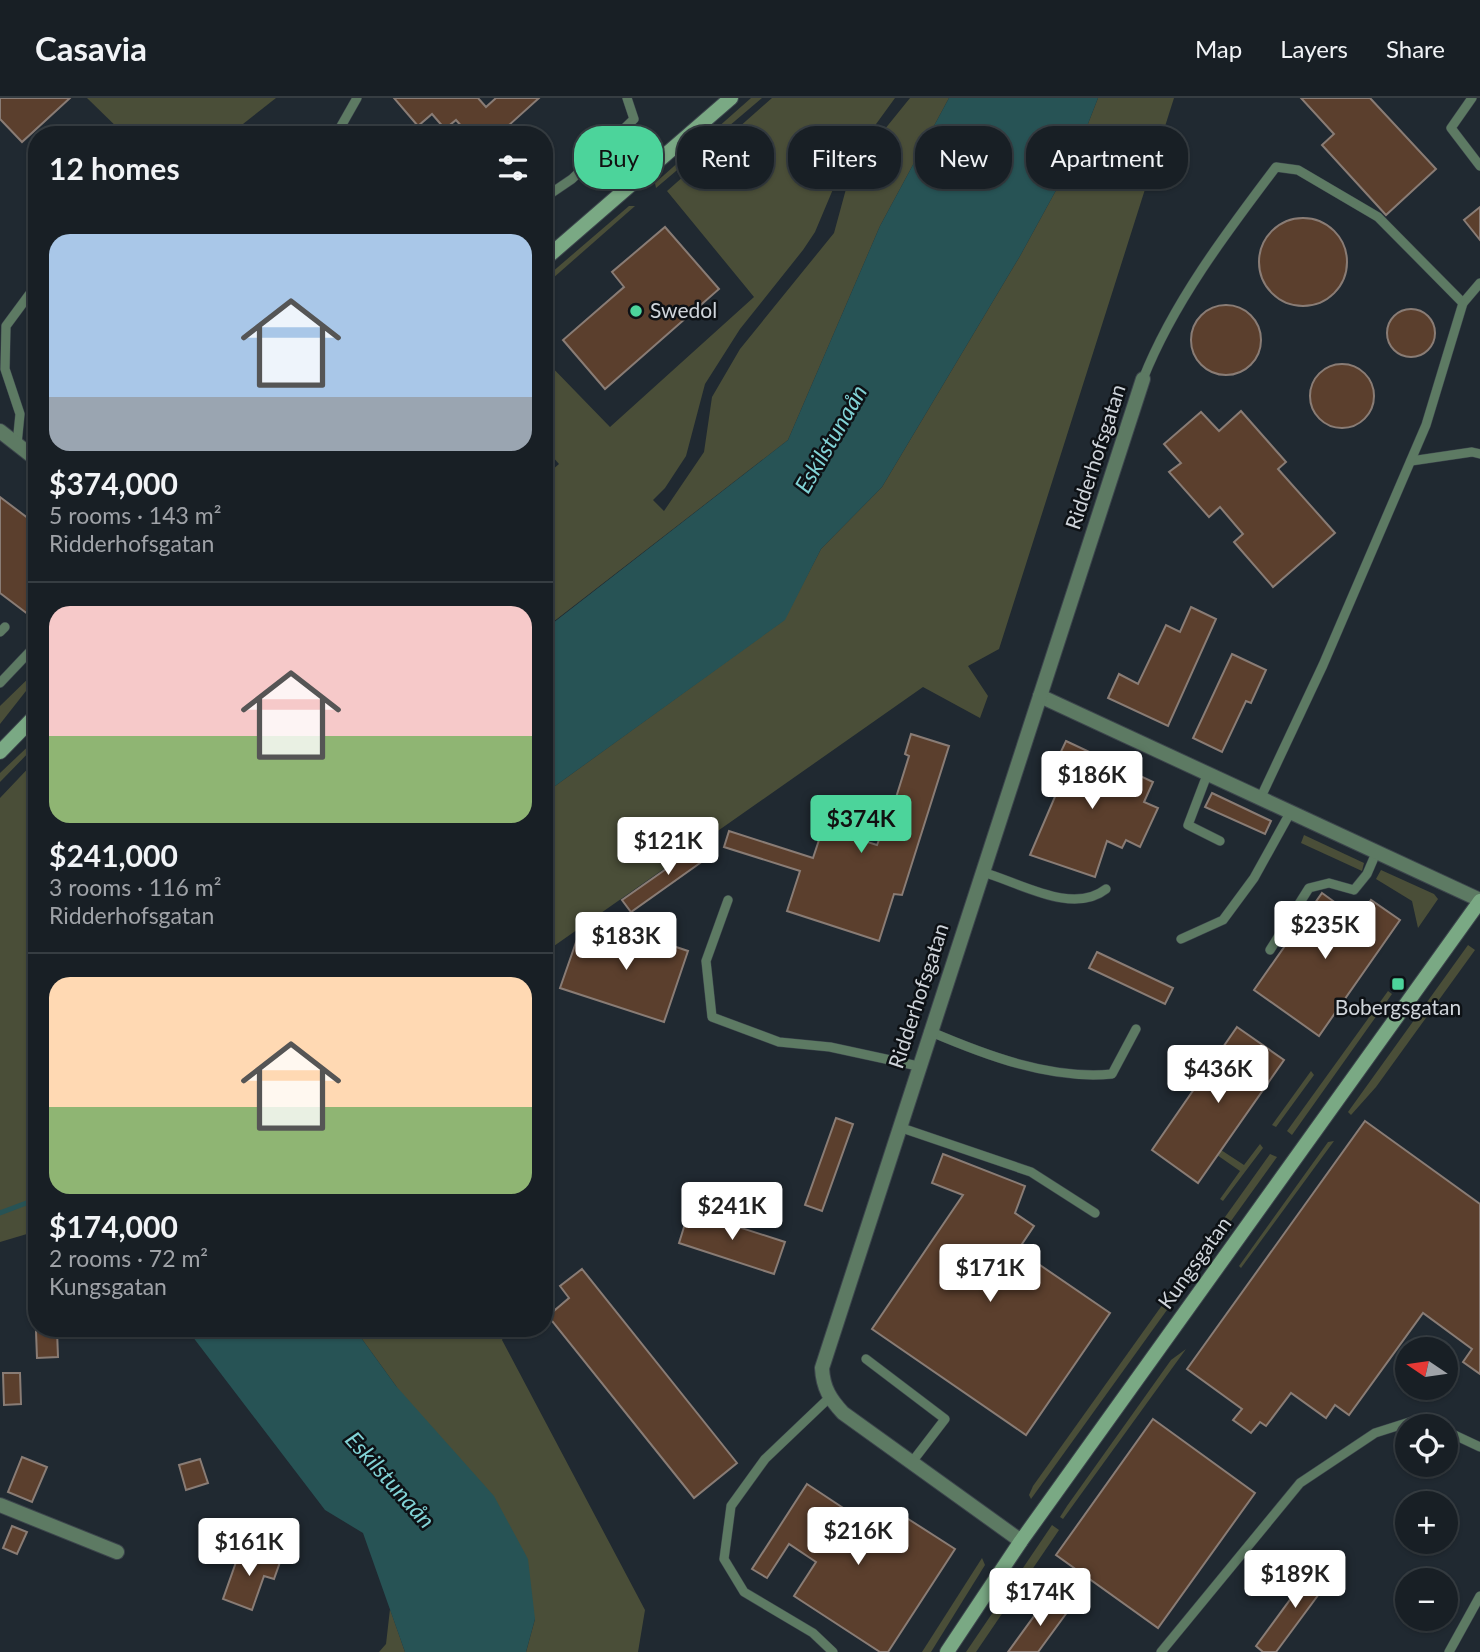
<!DOCTYPE html>
<html lang="en">
<head>
<meta charset="utf-8">
<style>
  body { margin:0; font-family:Lato,sans-serif; background:#21272d; color:#f1f3f6; height:100vh; display:flex; flex-direction:column; font-size:26px; white-space:nowrap }
  * { box-sizing:border-box; margin:0 }
  p { font-size:23px; color:#9fa2a7 }
  .icon { flex:none; width:38px; height:38px; fill:none; stroke:currentColor; stroke-width:2; stroke-linecap:round; stroke-linejoin:round }
  .map { position:relative; flex:1; overflow:hidden }
  .panel { position:absolute; left:28px; top:28px; width:525px; height:1211px; display:flex; flex-direction:column; background:#181f25; border-radius:28px; box-shadow:0 2px 5px #0004,0 0 0 2px #363d42 }
  .panel>* { flex:none }
  .banner { position:absolute; left:574px; top:28px; width:665px; height:63px; display:flex; gap:14px }
  .needle { width:46px; rotate:283deg }
  .controls { position:absolute; left:1395px; top:1239px; display:grid; gap:14px }
  .controls a { display:grid; place-items:center; width:63px; height:63px; border-radius:50%; background:#181f25; box-shadow:0 2px 5px #0004,0 0 0 2px #363d42; font-size:35px }
  .price { position:absolute; translate:-50% -60px; padding:0 16px; border-radius:7px; background:#fff; color:#222; font-size:23px; line-height:46px; filter:drop-shadow(0 2px 4px #0008) }
  .price::after { content:''; position:absolute; left:50%; top:42px; width:21px; height:16px; margin-left:-10px; background:inherit; clip-path:polygon(0 0,100% 0,50% 100%) }
  .price.on { background:#4cd49b; color:#111 }
  ul { padding:0; list-style:none }
  li { display:grid; align-content:center; gap:14px; height:371px; padding:0 21px }
  li+li { border-top:2px solid #363d42 }
  li span { display:grid; place-items:center; height:217px; border-radius:21px; color:#555 }
  li>.icon { margin-inline-start:auto }
  span .icon { width:126px; height:126px; fill:#fffc; stroke-width:1 }
  li b { font-size:30px }
  h2 { display:flex; justify-content:space-between; align-items:center; height:84px; padding:0 21px; font-size:30px }
  .tag { padding:0 24px; border-radius:28px; background:#181f25; box-shadow:0 2px 5px #0004,0 0 0 2px #363d42; font-size:24px; line-height:63px }
  .tag.on { background:#4cd49b; color:#111 }
  header { display:flex; align-items:center; gap:42px; box-sizing:border-box; height:98px; padding:0 35px; background:#181f25; border-bottom:2px solid #363d42 }
  header strong { font-size:33px }
  nav { display:flex; gap:38px; margin-inline-start:auto; font-size:24px }
  .map>svg:first-child { display:block }
  .green { fill:#4a4e38 }
  .water { fill:#275355 }
  .lines { fill:none; stroke-linecap:round; stroke-linejoin:round }
  .stream { stroke:#275355; stroke-width:5 }
  .building { fill:#5b3f2d; stroke:#897c75; stroke-width:2 }
  .lane-casing { stroke:#3c454c; stroke-width:10 }
  .street-casing { stroke:#3c454c; stroke-width:16 }
  .secondary-casing { stroke:#3c454c; stroke-width:16 }
  .lane { stroke:#5d7a63; stroke-width:9 }
  .street { stroke:#5d7a63; stroke-width:14 }
  .secondary { stroke:#7aa984; stroke-width:14 }
  .poi-dot { fill:#4cd49b; stroke:#0d1115; stroke-width:2.5 }
  .labels { text-anchor:middle; stroke-width:5; stroke-linejoin:round; paint-order:stroke }
  .poi-label { font-size:21px; fill:#d0d5db; stroke:#0d1115; text-anchor:start }
  .street-label { font-size:21px; fill:#d0d5db; stroke:#0d1115 }
  .water-label { font-size:23px; font-style:italic; fill:#82d3d6; stroke:#0d1115 }
</style>
</head>
<body>
<header>
<strong>Casavia</strong>
<nav><a>Map</a><a>Layers</a><a>Share</a></nav>
</header>
<div class="map">
<svg width="1480" height="1554" viewBox="0 0 1480 1554">
  <rect width="100%" height="100%" fill="#202931"/>
  <g class="green">
    <path d="M87 0H276L229 37H125Z"/>
    <path d="M751 0H762L656 90 655 85Z"/>
    <path d="M772 0H895L839 77 815 134 803 152 740 231 705 286 686 358 665 390 653 402 664 413 704 354 712 299 740 251 834 135 846 91 872 47 910 0H949L880 128 788 342 544 531V379L559 366 544 349V261L610 329 754 199 667 93Z"/>
    <path d="M1098 0H1174L999 551 968 568 988 598 980 620 923 589 544 855V696L784 522 821 451 882 389 1020 158 1077 54Z"/>
    <path d="M629 108H635L544 188V181Z"/>
    <path d="M37 572V579L0 626V608Z"/>
    <path d="M37 640V646L0 684V675Z"/>
    <path d="M37 661V1031C28 1063 37 1098 37 1133L0 1144V700Z"/>
    <path d="M1304 737 1364 765 1362 773 1301 745Z"/>
    <path d="M1381 772 1434 796 1438 801 1418 830 1412 803 1376 781Z"/>
    <path d="M1468 847 1475 852 1376 989 1351 1017 1348 1014Z"/>
    <path d="M1388 893 1392 896 1292 1037 1287 1033Z"/>
    <path d="M1311 973 1314 977 1276 1029 1272 1027Z"/>
    <path d="M1334 1043 1241 1170 1239 1168 1328 1044Z"/>
    <path d="M1260 1046 1263 1050 1223 1103 1220 1101 1240 1073 1217 1057 1221 1052 1244 1067Z"/>
    <path d="M1270 1056 1277 1059 1031 1401 1029 1397 1033 1388Z"/>
    <path d="M354 1230H508L502 1242 645 1512 638 1554H526L535 1521 396 1288Z"/>
    <path d="M1186 1251 1063 1421 1060 1419 1067 1408 1171 1262Z"/>
    <path d="M1052 1427 1059 1432 976 1554H966Z"/>
    <path d="M982 1460 985 1467 931 1554H922Z"/>
    <path d="M390 1511 405 1554H379L386 1546Z"/>
  </g>
  <g class="water">
    <path d="M949 0H1098L1077 54 1020 158 882 389 821 451 785 522 544 696V532L788 342 880 128Z"/>
    <path d="M186 1230H354L396 1288 494 1398 528 1461 535 1521 526 1554H405L363 1435 325 1412Z"/>
  </g>
  <g class="lines">
    <path class="stream" d="M0 1115 37 1101"/>
  </g>
  <g class="building">
    <path d="M0 0H70L22 44 0 21Z"/>
    <path d="M394 0H478L486 9 496 0H539L498 37H469L456 22 445 31 432 16 418 28Z"/>
    <path d="M1301 0H1370L1436 71 1386 117 1322 47 1334 36Z"/>
    <path d="M1480 109V142L1464 122Z"/>
    <circle cx="1303" cy="164" r="44"/>
    <path d="M665 129 719 191 605 291 563 242 624 189 612 174Z"/>
    <circle cx="1226" cy="242" r="35"/>
    <circle cx="1411" cy="235" r="24"/>
    <circle cx="1342" cy="298" r="32"/>
    <path d="M1241 313 1286 364 1278 371 1335 435 1273 489 1234 444 1243 436 1220 409 1209 419 1169 374 1181 365 1164 346 1201 314 1219 333Z"/>
    <path d="M0 399 37 427V523L0 495Z"/>
    <path d="M1191 509 1216 521 1168 628 1108 600 1119 576 1138 586 1166 527 1180 534Z"/>
    <path d="M1232 556 1266 572 1251 605 1246 603 1222 654 1193 640Z"/>
    <path d="M911 636 949 648 902 797 894 796 879 843 787 813 800 773 724 749 729 733 813 760 823 730 877 747 881 737 884 738 909 658 905 656Z"/>
    <path d="M1066 643 1153 684 1144 704 1158 710 1140 749 1126 742 1122 750 1107 743 1095 779 1030 757 1060 687 1048 681Z"/>
    <path d="M1212 695 1271 723 1265 736 1205 709Z"/>
    <path d="M706 743 714 755 631 814 622 802Z"/>
    <path d="M1322 795 1358 821 1371 802 1400 822 1319 938 1254 892Z"/>
    <path d="M581 830 624 845 628 833 688 853 664 924 560 890Z"/>
    <path d="M1097 854 1173 890 1165 906 1089 870Z"/>
    <path d="M1237 929 1284 962 1198 1085 1152 1052Z"/>
    <path d="M836 1020 853 1026 822 1113 805 1107Z"/>
    <path d="M1365 1023 1480 1106V1276L1463 1264 1472 1251 1423 1215 1349 1317 1335 1307 1326 1320 1291 1295 1266 1328 1260 1324 1251 1335 1233 1322 1242 1311 1187 1271Z"/>
    <path d="M943 1056 1025 1088 1015 1115 1034 1128 1018 1152 1110 1215 1026 1337 872 1231 963 1097 932 1085Z"/>
    <path d="M689 1113 785 1144 774 1176 679 1145Z"/>
    <path d="M582 1171 737 1365 694 1400 548 1218 569 1200 560 1188Z"/>
    <path d="M57 1232 58 1259 37 1260 36 1233Z"/>
    <path d="M3 1275H20L21 1306 4 1307Z"/>
    <path d="M1153 1321 1255 1395 1158 1530 1056 1457Z"/>
    <path d="M22 1359 47 1369 32 1404 8 1394Z"/>
    <path d="M200 1361 208 1385 186 1392 179 1367Z"/>
    <path d="M807 1386 887 1439 902 1417 955 1451 888 1554H880L794 1498 816 1464 789 1446 767 1480 752 1471Z"/>
    <path d="M12 1428 27 1434 17 1456 3 1450Z"/>
    <path d="M241 1450 280 1464 274 1481 264 1478 252 1512 223 1501Z"/>
    <path d="M1317 1465 1333 1477 1276 1554H1263L1256 1548Z"/>
    <path d="M1048 1499 1068 1513 1038 1554H1008Z"/>
  </g>
  <g class="lines">
    <g class="lane-casing">
      <g id="lane">
        <path d="M1472 0 1451 30 1480 68"/>
        <path d="M336 37 357 0"/>
        <path d="M544 100 572 81 634 21 627 0"/>
        <path d="M1143 281C1173 205 1226 135 1276 69L1298 72 1378 119 1463 205"/>
        <path d="M17 346 20 316 5 271 6 228 37 186"/>
        <path d="M1411 363 1472 354 1480 356"/>
        <path d="M0 534 5 529"/>
        <path d="M0 585 36 547"/>
        <path d="M1207 677 1188 727 1220 743"/>
        <path d="M1260 701 1323 567 1426 327 1463 205 1480 185"/>
        <path d="M982 774C1017 783 1072 818 1106 791"/>
        <path d="M728 802 706 863 712 919 779 944 830 949 918 968"/>
        <path d="M1181 841 1223 822 1254 780 1290 715"/>
        <path d="M1270 852 1309 790 1329 785 1354 792 1367 776 1376 755"/>
        <path d="M929 933C985 957 1050 982 1112 976L1136 931"/>
        <path d="M899 1029 1031 1074 1095 1115"/>
        <path d="M866 1261 945 1321 912 1364"/>
        <path d="M829 1300 765 1361 731 1408 724 1461 744 1494 813 1535 833 1554"/>
        <path d="M1446 1333 1480 1349"/>
        <path d="M1161 1554 1300 1385 1375 1335 1419 1321 1435 1328"/>
        <path d="M1449 1554 1480 1498"/>
      </g>
    </g>
    <g class="street-casing">
      <g id="street">
        <path d="M0 333 37 362"/>
        <path d="M1040 598 1480 802"/>
        <path d="M0 1407 117 1454"/>
        <path d="M1021 1443 843 1315C830 1301 823 1290 822 1270L1143 281"/>
      </g>
    </g>
    <g class="secondary-casing">
      <g id="secondary">
        <path d="M544 162 731 0"/>
        <path d="M0 654 37 616"/>
        <path d="M947 1554 1021 1443 1480 803"/>
      </g>
    </g>
    <use href="#lane" class="lane"/>
    <use href="#street" class="street"/>
    <use href="#secondary" class="secondary"/>
  </g>
  <g class="poi-dot">
    <circle cx="636" cy="213" r="7"/>
    <rect x="1391" y="879" width="14" height="14" rx="3.5"/>
  </g>
  <g class="labels">
    <g class="poi-label">
      <text x="650" y="220">Swedol</text>
      <text x="1398" y="917" text-anchor="middle">Bobergsgatan</text>
    </g>
    <g class="street-label">
      <text transform="translate(1096 359) rotate(-72)" y="7">Ridderhofsgatan</text>
      <text transform="translate(919 898) rotate(-72)" y="7">Ridderhofsgatan</text>
      <text transform="translate(1195 1165) rotate(-54)" y="7">Kungsgatan</text>
    </g>
    <g class="water-label">
      <text transform="translate(831 341) rotate(-60)" y="8">Eskilstunaån</text>
      <text transform="translate(390 1382) rotate(48)" y="8">Eskilstunaån</text>
    </g>
  </g>
</svg>
<div class="controls">
<a><svg class="needle" viewBox="-14 -14 28 28"><path d="M0-13l5 13h-10z" fill="#e53935"/><path d="M0 13l5-13h-10z" fill="#9fa2a7"/></svg></a>
<a><svg class="icon" aria-label="locate" viewBox="0 0 24 24"><circle cx="12" cy="12" r="6"/><path d="M12 2v4M12 18v4M2 12h4M18 12h4"/></svg></a>
<a>+</a>
<a>−</a>
</div>
<b class="price" style="left:1092px;top:713px">$186K</b>
<b class="price on" style="left:861px;top:757px">$374K</b>
<b class="price" style="left:668px;top:779px">$121K</b>
<b class="price" style="left:1325px;top:863px">$235K</b>
<b class="price" style="left:626px;top:874px">$183K</b>
<b class="price" style="left:1218px;top:1007px">$436K</b>
<b class="price" style="left:732px;top:1144px">$241K</b>
<b class="price" style="left:990px;top:1206px">$171K</b>
<b class="price" style="left:858px;top:1469px">$216K</b>
<b class="price" style="left:249px;top:1480px">$161K</b>
<b class="price" style="left:1295px;top:1512px">$189K</b>
<b class="price" style="left:1040px;top:1530px">$174K</b>
<div class="banner">
<a class="tag on">Buy</a>
<a class="tag">Rent</a>
<a class="tag">Filters</a>
<a class="tag">New</a>
<a class="tag">Apartment</a>
</div>
<section class="panel">
<h2>12 homes<svg class="icon" aria-label="filters" viewBox="0 0 24 24"><path d="M4 7h16M4 17h16"/><circle cx="9" cy="7" r="2"/><circle cx="15" cy="17" r="2"/></svg></h2>
<ul>
<li><span style="background:linear-gradient(#a9c7e8 75%,#9aa5b1 0)"><svg class="icon" aria-label="home" viewBox="0 0 24 24"><path d="M3 11l9-7 9 7M6 9v11h12V9"/></svg></span><div><b>$374,000</b><p>5 rooms · 143 m²</p><p>Ridderhofsgatan</p></div></li>
<li><span style="background:linear-gradient(#f6c9c9 60%,#8fb573 0)"><svg class="icon" aria-label="home" viewBox="0 0 24 24"><path d="M3 11l9-7 9 7M6 9v11h12V9"/></svg></span><div><b>$241,000</b><p>3 rooms · 116 m²</p><p>Ridderhofsgatan</p></div></li>
<li><span style="background:linear-gradient(#ffd9b3 60%,#8fb573 0)"><svg class="icon" aria-label="home" viewBox="0 0 24 24"><path d="M3 11l9-7 9 7M6 9v11h12V9"/></svg></span><div><b>$174,000</b><p>2 rooms · 72 m²</p><p>Kungsgatan</p></div></li>
</ul>
</section>
</div>
</body>
</html>
